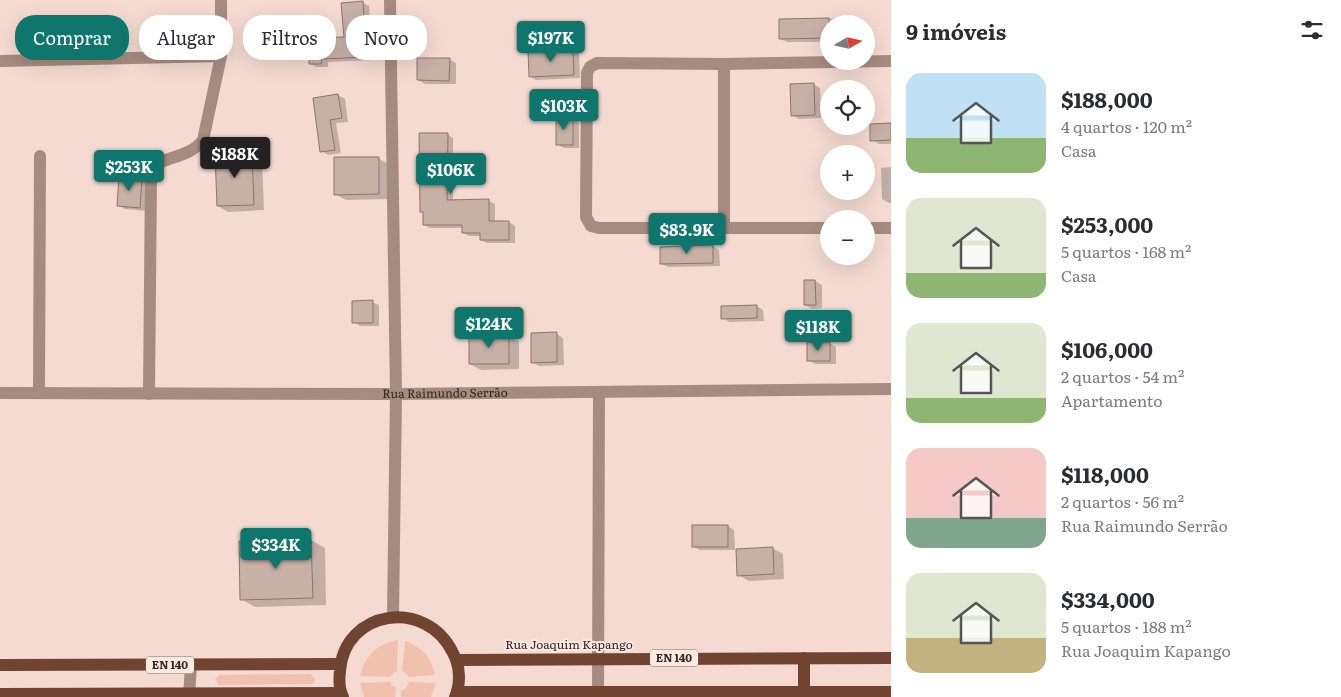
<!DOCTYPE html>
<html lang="pt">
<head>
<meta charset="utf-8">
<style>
  body { margin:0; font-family:Literata,serif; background:#f7f7f7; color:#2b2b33; height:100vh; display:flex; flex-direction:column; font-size:19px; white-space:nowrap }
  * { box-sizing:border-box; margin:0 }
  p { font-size:16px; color:#7c7c81 }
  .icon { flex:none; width:28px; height:28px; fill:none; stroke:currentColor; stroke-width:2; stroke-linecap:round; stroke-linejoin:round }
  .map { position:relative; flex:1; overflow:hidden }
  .drawer { display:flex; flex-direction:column; background:#fff; width:450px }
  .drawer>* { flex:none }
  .top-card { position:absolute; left:15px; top:15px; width:475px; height:45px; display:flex; gap:10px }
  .needle { width:32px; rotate:81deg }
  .buttons { position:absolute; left:820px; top:15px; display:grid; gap:10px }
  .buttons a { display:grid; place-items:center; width:55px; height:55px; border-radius:50%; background:#fff; box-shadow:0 5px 20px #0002; font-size:25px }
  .price { position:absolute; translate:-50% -42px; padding:0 11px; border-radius:5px; background:#0f766e; color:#fff; font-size:16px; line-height:32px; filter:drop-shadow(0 1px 2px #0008) }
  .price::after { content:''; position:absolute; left:50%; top:30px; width:15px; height:11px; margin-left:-8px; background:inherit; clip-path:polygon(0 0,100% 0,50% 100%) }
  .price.on { background:#222; color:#fff }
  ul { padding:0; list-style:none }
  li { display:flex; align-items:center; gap:15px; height:125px; padding:0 15px }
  li span { display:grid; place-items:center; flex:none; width:140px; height:100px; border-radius:15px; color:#555 }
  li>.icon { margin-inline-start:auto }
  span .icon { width:60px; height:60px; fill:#fffc; stroke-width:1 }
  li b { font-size:21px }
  h2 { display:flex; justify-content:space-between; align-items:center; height:60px; padding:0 15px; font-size:21px }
  .chip { padding:0 18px; border-radius:20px; background:#fff; box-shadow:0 5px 20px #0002; font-size:18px; line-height:45px }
  .chip.on { background:#0f766e; color:#fff }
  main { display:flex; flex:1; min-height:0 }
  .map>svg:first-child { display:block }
  .green { fill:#f1c1ae }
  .shadow { fill:#0003 }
  .building { fill:#c9b0a6; stroke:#8b756b }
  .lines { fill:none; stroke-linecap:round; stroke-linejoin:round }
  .minor { stroke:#a68b80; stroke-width:12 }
  .major { stroke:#714432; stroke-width:12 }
  .labels { text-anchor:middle; stroke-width:4; stroke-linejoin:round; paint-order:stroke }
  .shield { fill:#fde9e0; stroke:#6e615c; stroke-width:1 }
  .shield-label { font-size:11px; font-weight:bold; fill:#302723 }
  .street-label { font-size:12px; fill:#302723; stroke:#fde9e0 }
</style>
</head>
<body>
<main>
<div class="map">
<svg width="891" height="697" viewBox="0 0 891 697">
  <rect width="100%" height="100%" fill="#f4dad0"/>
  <g class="green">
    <path d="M398 640 397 671 393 673 390 677 360 676C365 655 377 644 398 640Z"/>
    <path d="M405 641C423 648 431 657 435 675L408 677 407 674 402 671Z"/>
    <path d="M311 674 315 679V682L311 684 219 685 215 680 219 675Z"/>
    <path d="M390 682 392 686 396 687 395 697H364L360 683Z"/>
    <path d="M409 682 436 683 431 697H401V691L406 688Z"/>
  </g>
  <g class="shadow">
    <path d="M362 2 369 6 371 39 374 41 375 60 328 62V67H316L310 63 345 38Z"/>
    <path d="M850 18 857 22V24H829V44L824 42H787L781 39 780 20Z"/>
    <path d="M573 50 579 53 580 78 536 80 530 76Z"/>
    <path d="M449 59 456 63V84H425L418 80Z"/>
    <path d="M813 84 820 88 821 118 799 119 792 115Z"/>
    <path d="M338 95 345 99 348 122 336 123 341 153 328 155 321 151 314 99Z"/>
    <path d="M572 118 579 122V148H564L558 145Z"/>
    <path d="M891 125V144H879L872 140Z"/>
    <path d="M447 134 453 138V201H489L495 204V223L509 222 515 226V243H487L481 240V236H469L463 233V228H430L424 225Z"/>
    <path d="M252 153 262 159 264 210 228 212 218 206Z"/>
    <path d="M378 158 388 164 389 199 346 200 335 194Z"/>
    <path d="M891 167V203H889L882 199 881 168Z"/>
    <path d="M142 179 148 183 146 211 125 209 119 206Z"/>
    <path d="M713 246 719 250 720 266 668 267 662 264Z"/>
    <path d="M815 281 822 285V308L812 309 805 305Z"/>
    <path d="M372 302 379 305V326H360L354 322Z"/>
    <path d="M757 306 763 310 764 321 729 322 723 318Z"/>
    <path d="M557 334 563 338 564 365 539 366 532 362Z"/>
    <path d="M509 336 519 341V369L481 370 470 364Z"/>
    <path d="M829 343 836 347V364H815L808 360Z"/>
    <path d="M728 526 734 530 735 550H700L694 547Z"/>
    <path d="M311 540 325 548 326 605 255 607 241 599Z"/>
    <path d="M772 548 783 554 784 579 749 581 738 575Z"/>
  </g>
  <g class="building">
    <path d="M363 1 365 36H368L369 57 322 59 321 64H309V38L344 37 341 3Z"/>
    <path d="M829 18V38L779 39V19Z"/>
    <path d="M573 49 574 75 529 77 528 51Z"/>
    <path d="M417 58H450L449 81 417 80Z"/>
    <path d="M814 83 815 115 791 116 790 84Z"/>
    <path d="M338 94 342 118 330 120 335 150 320 152 313 98Z"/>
    <rect x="556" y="117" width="17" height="28"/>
    <path d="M891 123V140L870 141V124Z"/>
    <path d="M419 133H448L447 200 489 199V221H509V240H480V233H462V225H423V212H420Z"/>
    <path d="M252 152 254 205 217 206 215 154Z"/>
    <path d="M334 157H379V194L334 195Z"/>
    <path d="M119 176 142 178 140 208 117 206Z"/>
    <path d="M713 245V263L660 264V247Z"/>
    <path d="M804 280H815L816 305H804Z"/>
    <path d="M373 300V323H352V301Z"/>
    <path d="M757 305V318L721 319V306Z"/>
    <path d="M557 332V362L531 363V333Z"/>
    <path d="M509 334V364H469V335Z"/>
    <rect x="807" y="342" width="23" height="19"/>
    <rect x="692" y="525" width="36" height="22"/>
    <path d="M311 539 313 598 240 600 239 541Z"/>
    <path d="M773 547 774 574 737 576 736 549Z"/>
  </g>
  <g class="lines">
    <g class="minor">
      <path d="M390 0 396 394 393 616"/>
      <path d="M0 61 221 56"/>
      <path d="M724 64V228"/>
      <path d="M829 228H599L591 226 586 217 587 73 590 67 597 63 724 64 891 61"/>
      <path d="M866 228H891"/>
      <path id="s1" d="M0 393 396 394 891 389"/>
      <path d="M39 393 40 156"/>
      <path d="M149 394 151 177 154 165C171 156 191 156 203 140L221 56V0"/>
      <path d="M189 697 191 665"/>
      <path d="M598 697 599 392"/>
    </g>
    <g class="major">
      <path d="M457 660 891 658"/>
      <path d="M0 665 340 664"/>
      <path d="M457 692H891"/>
      <path d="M804 692V658"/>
      <path d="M0 694 341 693"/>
      <path d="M343 697C339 689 339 679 340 671 344 610 426 597 453 653 460 666 461 683 455 697"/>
    </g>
  </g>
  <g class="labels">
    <g class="shield">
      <rect x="650" y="649.5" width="48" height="17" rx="4"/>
      <rect x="146" y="656.5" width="48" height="17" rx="4"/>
    </g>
    <g class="shield-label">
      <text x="674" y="662">EN 140</text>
      <text x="170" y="669">EN 140</text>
    </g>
    <g class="street-label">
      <text dy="4" stroke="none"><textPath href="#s1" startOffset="445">Rua Raimundo Serrão</textPath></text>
      <text x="569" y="649">Rua Joaquim Kapango</text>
    </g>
  </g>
</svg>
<div class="buttons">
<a><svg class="needle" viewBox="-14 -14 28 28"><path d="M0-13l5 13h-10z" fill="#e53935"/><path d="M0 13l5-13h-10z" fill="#7c7c81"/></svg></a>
<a><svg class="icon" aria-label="locate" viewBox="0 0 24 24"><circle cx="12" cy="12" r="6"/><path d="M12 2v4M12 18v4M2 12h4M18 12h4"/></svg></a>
<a>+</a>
<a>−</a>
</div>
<b class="price" style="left:551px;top:63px">$197K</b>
<b class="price" style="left:564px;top:131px">$103K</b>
<b class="price on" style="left:235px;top:179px">$188K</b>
<b class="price" style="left:129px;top:192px">$253K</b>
<b class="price" style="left:451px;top:195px">$106K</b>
<b class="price" style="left:687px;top:255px">$83.9K</b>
<b class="price" style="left:489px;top:349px">$124K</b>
<b class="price" style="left:818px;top:352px">$118K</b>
<b class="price" style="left:276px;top:570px">$334K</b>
<div class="top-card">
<a class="chip on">Comprar</a>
<a class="chip">Alugar</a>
<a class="chip">Filtros</a>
<a class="chip">Novo</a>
</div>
</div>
<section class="drawer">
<h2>9 imóveis<svg class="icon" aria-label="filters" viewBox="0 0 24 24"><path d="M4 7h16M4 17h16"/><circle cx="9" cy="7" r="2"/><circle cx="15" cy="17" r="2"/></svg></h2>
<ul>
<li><span style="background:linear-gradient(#bfe0f5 65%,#8fb573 0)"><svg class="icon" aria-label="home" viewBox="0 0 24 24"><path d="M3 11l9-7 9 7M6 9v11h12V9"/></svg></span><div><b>$188,000</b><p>4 quartos · 120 m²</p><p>Casa</p></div></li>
<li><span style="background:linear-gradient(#dfe7d0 75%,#8fb573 0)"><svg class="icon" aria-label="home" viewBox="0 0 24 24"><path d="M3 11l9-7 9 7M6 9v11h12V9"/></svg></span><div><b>$253,000</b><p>5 quartos · 168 m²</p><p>Casa</p></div></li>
<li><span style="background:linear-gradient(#dfe7d0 75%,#8fb573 0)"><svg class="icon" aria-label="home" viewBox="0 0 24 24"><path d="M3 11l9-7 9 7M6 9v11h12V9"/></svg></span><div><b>$106,000</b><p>2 quartos · 54 m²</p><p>Apartamento</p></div></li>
<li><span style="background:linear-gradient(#f6c9c9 70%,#7fa58c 0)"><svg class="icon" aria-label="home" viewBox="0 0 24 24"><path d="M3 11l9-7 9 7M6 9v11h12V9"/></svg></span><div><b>$118,000</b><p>2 quartos · 56 m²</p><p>Rua Raimundo Serrão</p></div></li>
<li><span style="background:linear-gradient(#dfe7d0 65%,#c2b280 0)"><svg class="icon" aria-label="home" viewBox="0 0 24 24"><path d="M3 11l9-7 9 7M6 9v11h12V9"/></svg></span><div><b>$334,000</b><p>5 quartos · 188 m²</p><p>Rua Joaquim Kapango</p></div></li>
</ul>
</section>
</main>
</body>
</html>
